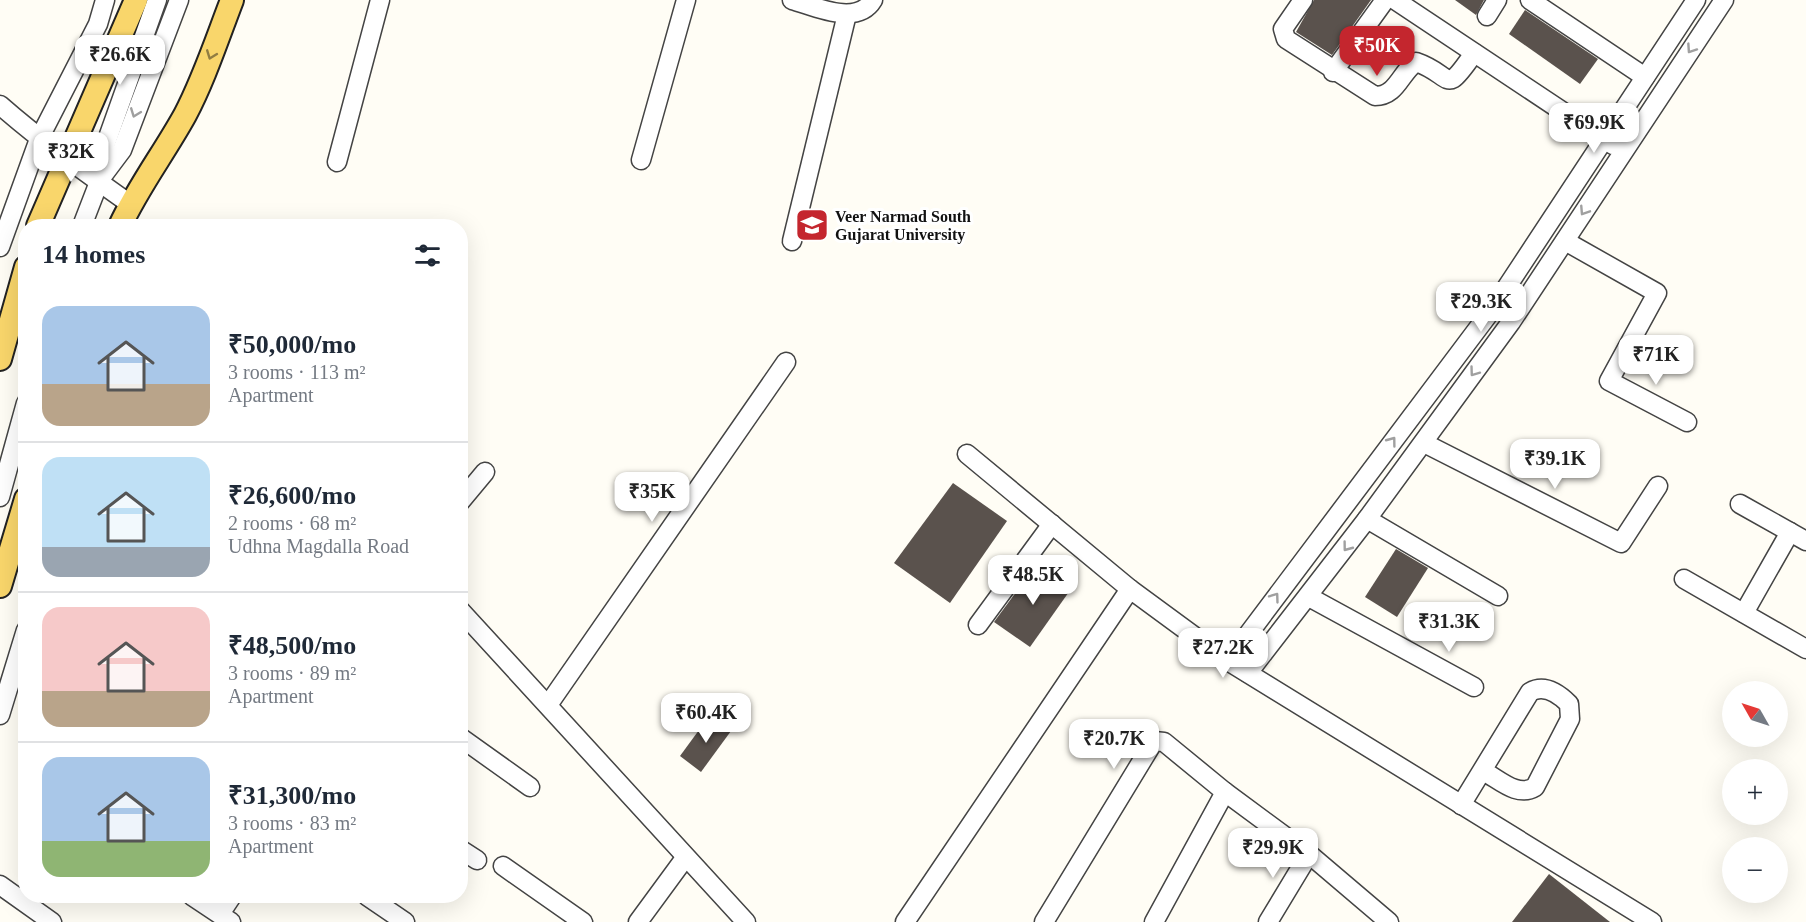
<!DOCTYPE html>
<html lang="en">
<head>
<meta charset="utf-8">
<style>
  body { margin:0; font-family:"Times New Roman",serif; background:#f6f6f7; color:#1f2937; height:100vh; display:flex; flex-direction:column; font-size:22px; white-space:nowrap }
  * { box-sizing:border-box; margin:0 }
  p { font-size:20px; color:#747a83 }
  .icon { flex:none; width:33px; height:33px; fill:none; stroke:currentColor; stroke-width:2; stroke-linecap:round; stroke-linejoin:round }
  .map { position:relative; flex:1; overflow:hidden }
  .details { position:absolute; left:18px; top:219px; width:450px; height:684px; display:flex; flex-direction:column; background:#fff; border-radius:24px; box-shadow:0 6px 24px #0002 }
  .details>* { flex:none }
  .needle { width:39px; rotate:309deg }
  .tools { position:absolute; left:1722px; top:681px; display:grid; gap:12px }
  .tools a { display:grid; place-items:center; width:66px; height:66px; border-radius:50%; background:#fff; box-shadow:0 6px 24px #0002; font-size:30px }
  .price { position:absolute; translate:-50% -51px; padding:0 14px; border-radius:12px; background:#fff; color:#222; font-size:20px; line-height:39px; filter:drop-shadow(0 2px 3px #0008) }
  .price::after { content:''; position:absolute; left:50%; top:36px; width:18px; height:14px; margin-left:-9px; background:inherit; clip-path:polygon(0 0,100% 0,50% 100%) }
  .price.on { background:#c4262e; color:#fff }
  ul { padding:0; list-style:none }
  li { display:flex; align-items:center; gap:18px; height:150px; padding:0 24px }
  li+li { border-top:2px solid #e0e1e3 }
  li span { display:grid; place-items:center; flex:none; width:168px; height:120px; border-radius:18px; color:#555 }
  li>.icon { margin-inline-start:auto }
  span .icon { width:72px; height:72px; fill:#fffc; stroke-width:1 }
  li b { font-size:26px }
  h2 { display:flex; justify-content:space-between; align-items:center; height:72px; padding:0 24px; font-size:26px }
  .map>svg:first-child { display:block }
  .building { fill:#5a524d }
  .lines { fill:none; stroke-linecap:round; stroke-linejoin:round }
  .minor-casing { stroke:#444; stroke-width:21 }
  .major-casing { stroke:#222; stroke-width:26 }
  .minor { stroke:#fff; stroke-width:18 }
  .major { stroke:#f9d66b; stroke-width:22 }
  .oneway { stroke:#a0a0a0 }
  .oneway2 { stroke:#917d42 }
  .labels { text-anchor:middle; stroke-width:6; stroke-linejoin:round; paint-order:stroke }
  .poi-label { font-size:16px; font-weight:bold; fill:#111; stroke:#fff; text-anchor:start }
</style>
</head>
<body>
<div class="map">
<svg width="1806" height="922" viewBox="0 0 1806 922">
  <rect width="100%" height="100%" fill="#fffdf5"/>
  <g class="building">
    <path d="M1314 0H1371L1332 55 1296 32Z"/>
    <path d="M1455 0H1484L1476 15Z"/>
    <path d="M1525 10 1598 59 1580 84 1509 34Z"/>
    <path d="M953 483 1007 521 950 603 894 563Z"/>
    <path d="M1396 549 1428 568 1397 617 1365 597Z"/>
    <path d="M1036 565 1071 589 1030 647 994 622Z"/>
    <path d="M710 715 731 731 701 772 680 756Z"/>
    <path d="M1549 874 1610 922H1512Z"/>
  </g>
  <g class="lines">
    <g class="minor-casing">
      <g id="minor">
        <path d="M792 0C814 6 857 27 873 0"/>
        <path d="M1303 0 1283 29 1286 39 1375 96C1397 96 1400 73 1416 62 1454 75 1443 98 1474 53"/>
        <path d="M1395 0 1613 145"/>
        <path d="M1530 0 1645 77"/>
        <path d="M1487 16 1497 0"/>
        <path d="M1333 72 1385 0"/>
        <path d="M0 105C41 141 85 172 130 204"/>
        <path d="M641 160 686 0"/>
        <path d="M337 162 380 0"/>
        <path d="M101 178 122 150 179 0"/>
        <path d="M82 226 99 182 106 143 157 0"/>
        <path d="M792 241 847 14"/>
        <path d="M1565 241 1657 293 1609 381 1687 422"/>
        <path d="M0 247 39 139 98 24 105 0"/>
        <path d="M1424 443 1621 543 1658 486"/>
        <path d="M967 454 1130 589"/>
        <path d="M0 497 26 403"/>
        <path d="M460 502 485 472"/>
        <path d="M1740 504 1806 541"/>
        <path d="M1367 519 1498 596"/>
        <path d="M1684 579 1806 649"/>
        <path d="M1309 597 1474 687"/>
        <path d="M460 610 746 922"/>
        <path d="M1744 613 1790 532"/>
        <path d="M978 625 1052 524"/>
        <path d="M1228 661 1491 311 1696 0"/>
        <path d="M1248 673 1367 519 1511 322 1724 0"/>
        <path d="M548 705 786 362"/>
        <path d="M0 715 26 630"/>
        <path d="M460 737 530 787"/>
        <path d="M1461 805 1530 692C1544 684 1558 693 1569 704L1570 719 1535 787C1517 798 1499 779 1483 771"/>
        <path d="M460 849 477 860"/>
        <path d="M503 866 583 922"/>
        <path d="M0 885 52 922"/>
        <path d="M192 896 231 922"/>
        <path d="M367 896 405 922"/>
        <path d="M220 914 232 896"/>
        <path d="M638 922 685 858"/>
        <path d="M905 922 1130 589 1228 661 1652 922"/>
        <path d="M1044 922 1154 741 1164 742 1225 792"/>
        <path d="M1154 922 1225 792 1309 854 1389 922"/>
        <path d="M1268 922 1309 854"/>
      </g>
    </g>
    <g class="major-casing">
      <g id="major">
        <path d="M38 226 136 0"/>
        <path d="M120 226C138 187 164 153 185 115 204 79 217 39 232 0"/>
        <path d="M0 359 26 267"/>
        <path d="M0 586 26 499"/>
      </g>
    </g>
    <use href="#minor" class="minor"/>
    <use href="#major" class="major"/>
  </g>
  <defs><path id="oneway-chevron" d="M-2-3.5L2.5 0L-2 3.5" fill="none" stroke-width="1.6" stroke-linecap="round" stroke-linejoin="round" transform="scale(1.5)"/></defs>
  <g class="oneway">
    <use href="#oneway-chevron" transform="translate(1691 49) rotate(124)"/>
    <use href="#oneway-chevron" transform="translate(135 113) rotate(111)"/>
    <use href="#oneway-chevron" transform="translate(1584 211) rotate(123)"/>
    <use href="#oneway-chevron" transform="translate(1474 372) rotate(126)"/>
    <use href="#oneway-chevron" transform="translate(1392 441) rotate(-53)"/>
    <use href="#oneway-chevron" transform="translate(1347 547) rotate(127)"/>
    <use href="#oneway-chevron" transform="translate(1275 597) rotate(-54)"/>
  </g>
  <use class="oneway2" href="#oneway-chevron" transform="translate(211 55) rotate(111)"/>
  <defs>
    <g id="university-square" transform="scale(1.725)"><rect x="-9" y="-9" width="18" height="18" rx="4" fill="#c4262e" stroke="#fff"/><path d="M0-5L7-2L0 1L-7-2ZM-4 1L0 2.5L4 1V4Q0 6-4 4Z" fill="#fff"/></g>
  </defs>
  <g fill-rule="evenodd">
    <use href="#university-square" x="812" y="225"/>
  </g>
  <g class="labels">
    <g class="poi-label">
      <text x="835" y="222">Veer Narmad South<tspan x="835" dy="18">Gujarat University</tspan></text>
    </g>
  </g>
</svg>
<div class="tools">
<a><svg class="needle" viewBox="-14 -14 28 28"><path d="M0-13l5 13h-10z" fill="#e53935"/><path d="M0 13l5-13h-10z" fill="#747a83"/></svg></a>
<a>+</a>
<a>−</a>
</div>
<b class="price on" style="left:1377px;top:77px">₹50K</b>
<b class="price" style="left:120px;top:86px">₹26.6K</b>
<b class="price" style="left:1594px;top:154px">₹69.9K</b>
<b class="price" style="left:71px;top:183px">₹32K</b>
<b class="price" style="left:1481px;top:333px">₹29.3K</b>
<b class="price" style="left:1656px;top:386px">₹71K</b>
<b class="price" style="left:1555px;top:490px">₹39.1K</b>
<b class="price" style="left:652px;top:523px">₹35K</b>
<b class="price" style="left:1033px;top:606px">₹48.5K</b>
<b class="price" style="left:1449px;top:653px">₹31.3K</b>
<b class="price" style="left:1223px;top:679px">₹27.2K</b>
<b class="price" style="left:706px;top:744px">₹60.4K</b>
<b class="price" style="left:1114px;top:770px">₹20.7K</b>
<b class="price" style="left:1273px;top:879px">₹29.9K</b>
<section class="details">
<h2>14 homes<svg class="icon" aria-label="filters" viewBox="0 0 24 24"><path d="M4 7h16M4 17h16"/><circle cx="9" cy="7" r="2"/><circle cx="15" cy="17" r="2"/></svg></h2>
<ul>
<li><span style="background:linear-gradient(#a9c7e8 65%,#b9a48a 0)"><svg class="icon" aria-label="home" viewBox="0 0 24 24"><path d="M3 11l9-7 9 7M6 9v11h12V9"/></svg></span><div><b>₹50,000/mo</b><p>3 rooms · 113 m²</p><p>Apartment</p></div></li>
<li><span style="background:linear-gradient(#bfe0f5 75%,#9aa5b1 0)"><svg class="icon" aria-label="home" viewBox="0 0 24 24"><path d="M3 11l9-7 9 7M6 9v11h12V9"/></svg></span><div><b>₹26,600/mo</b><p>2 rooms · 68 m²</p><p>Udhna Magdalla Road</p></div></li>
<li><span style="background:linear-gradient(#f6c9c9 70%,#b9a48a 0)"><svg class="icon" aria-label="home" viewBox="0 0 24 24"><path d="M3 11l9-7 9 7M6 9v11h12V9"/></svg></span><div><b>₹48,500/mo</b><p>3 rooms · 89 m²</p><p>Apartment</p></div></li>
<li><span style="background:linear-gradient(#a9c7e8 70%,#8fb573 0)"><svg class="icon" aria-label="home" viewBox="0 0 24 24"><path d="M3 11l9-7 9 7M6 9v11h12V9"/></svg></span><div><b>₹31,300/mo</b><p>3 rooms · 83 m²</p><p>Apartment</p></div></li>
</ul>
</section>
</div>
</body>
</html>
